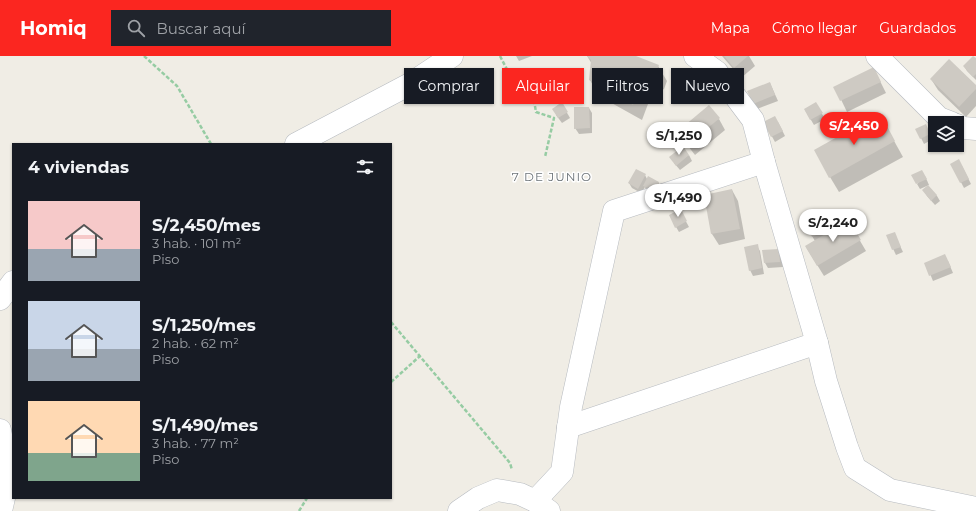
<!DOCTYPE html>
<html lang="es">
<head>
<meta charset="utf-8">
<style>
  body { margin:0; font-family:Montserrat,sans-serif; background:#20242c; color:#f1f3f6; height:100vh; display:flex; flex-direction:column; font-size:15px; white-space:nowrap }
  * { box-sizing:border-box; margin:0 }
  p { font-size:13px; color:#9ea1a6 }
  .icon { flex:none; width:22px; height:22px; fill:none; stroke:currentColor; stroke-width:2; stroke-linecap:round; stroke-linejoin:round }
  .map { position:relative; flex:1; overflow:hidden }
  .side { position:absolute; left:12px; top:87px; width:380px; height:356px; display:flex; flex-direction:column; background:#171b24; border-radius:0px; box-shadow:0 1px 3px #0004 }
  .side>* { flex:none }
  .top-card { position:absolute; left:404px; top:12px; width:380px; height:36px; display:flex; gap:8px }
  .tools { position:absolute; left:928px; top:60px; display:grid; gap:8px }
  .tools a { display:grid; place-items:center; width:36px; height:36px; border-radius:0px; background:#171b24; box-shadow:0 1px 3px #0004; font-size:20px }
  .price { position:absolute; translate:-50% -34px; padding:0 9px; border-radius:14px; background:#fff; color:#222; font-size:13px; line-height:26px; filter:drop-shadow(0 1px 2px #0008) }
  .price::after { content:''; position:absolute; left:50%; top:24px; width:12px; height:9px; margin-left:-6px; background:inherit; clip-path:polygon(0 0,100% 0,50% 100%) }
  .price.current { background:#fb2620; color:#fff }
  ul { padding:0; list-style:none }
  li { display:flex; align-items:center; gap:12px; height:100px; padding:0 16px }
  li span { display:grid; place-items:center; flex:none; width:112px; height:80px; border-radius:0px; color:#555 }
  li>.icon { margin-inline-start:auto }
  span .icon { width:48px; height:48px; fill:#fffc; stroke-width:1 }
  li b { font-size:17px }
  h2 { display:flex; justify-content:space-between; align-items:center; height:48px; padding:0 16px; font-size:17px }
  .chip { padding:0 14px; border-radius:0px; background:#171b24; box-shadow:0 1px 3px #0004; font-size:14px; line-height:36px }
  .chip.current { background:#fb2620; color:#fff }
  header { display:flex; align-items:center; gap:24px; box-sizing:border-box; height:56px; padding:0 20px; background:#fb2620; color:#fff }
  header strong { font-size:19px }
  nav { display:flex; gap:22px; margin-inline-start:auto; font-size:14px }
  .search { width:280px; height:36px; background:#20242c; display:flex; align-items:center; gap:10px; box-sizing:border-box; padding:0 14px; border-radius:0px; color:#9ea1a6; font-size:15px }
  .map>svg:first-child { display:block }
  .shadow { fill:#0003 }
  .building { fill:#cecac3 }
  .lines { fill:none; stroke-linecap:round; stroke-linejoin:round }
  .minor-casing { stroke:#b7bbc0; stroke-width:23 }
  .path { stroke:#96cca3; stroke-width:2.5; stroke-dasharray:4 2; stroke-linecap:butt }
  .minor { stroke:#fff; stroke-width:22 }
  .labels { text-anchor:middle; stroke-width:3; stroke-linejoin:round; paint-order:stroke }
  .neighbourhood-label { font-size:12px; letter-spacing:1px; fill:#6d7479; stroke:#fff }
</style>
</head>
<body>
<header>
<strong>Homiq</strong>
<div class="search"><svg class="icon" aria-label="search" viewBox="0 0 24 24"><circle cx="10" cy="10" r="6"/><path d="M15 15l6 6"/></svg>Buscar aquí</div>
<nav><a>Mapa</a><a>Cómo llegar</a><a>Guardados</a></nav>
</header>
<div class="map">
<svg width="976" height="455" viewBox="0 0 976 455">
  <rect width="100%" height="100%" fill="#f0ede5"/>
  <g class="shadow">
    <path d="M516 0H532L519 5Z"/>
    <path d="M587 0H633L658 10 667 25 664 33 651 40 642 64 599 40 590 24 592 8Z"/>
    <path d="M722 0H749L755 10 741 22Z"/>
    <path d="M976 4V24L967 15 964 10Z"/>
    <path d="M879 23 886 37 847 56 835 31Z"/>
    <path d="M931 23 976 30V50L966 61 938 34Z"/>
    <path d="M770 27 778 45 757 53 754 48Z"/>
    <path d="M562 48 570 62 562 67 556 59Z"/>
    <path d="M816 48 825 63 814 69 805 54Z"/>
    <path d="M589 52 592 57V77L579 78 575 72Z"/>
    <path d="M719 63 725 74 695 99 685 86 679 76Z"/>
    <path d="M764 66H778L785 80 775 86Z"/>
    <path d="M888 74 903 101 839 136 830 121Z"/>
    <path d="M929 75 933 83 924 88 921 82Z"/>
    <path d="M689 99 692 105 680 114 674 107Z"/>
    <path d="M952 109 962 110 971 128 964 132Z"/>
    <path d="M645 119 647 123 658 126 661 132 647 135 645 131 641 137 632 132 629 127Z"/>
    <path d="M925 120 929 129 920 133 917 128Z"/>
    <path d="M928 130 937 140 940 145 935 149 927 140 924 134Z"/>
    <path d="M732 134 738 145 745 183 719 189 712 178 705 140Z"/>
    <path d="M818 156 828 178 849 166 866 195 824 220 806 191 815 185 812 180Z"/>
    <path d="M683 160 689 171 679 176 676 171Z"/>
    <path d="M894 177 903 196 896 199 887 180Z"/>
    <path d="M757 190 760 195 764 218 753 220 750 214Z"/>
    <path d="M778 194 782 199 783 211 768 212 765 207Z"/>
    <path d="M948 205 953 217 933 225 926 208Z"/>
  </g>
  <g class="building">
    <path d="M587 0H636L659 9 655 18 642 24 633 49 589 24 591 4Z"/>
    <path d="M724 0H748L734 12Z"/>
    <path d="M973 0 976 2V18L973 21 963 10Z"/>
    <path d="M949 3 976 29V33L959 51 930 23Z"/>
    <path d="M874 11 881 26 840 45 833 31Z"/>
    <path d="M770 26 775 39 753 48 747 35Z"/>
    <path d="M562 46 568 56 558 62 552 53Z"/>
    <path d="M816 46 823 57 810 64 804 53Z"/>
    <path d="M709 49 720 62 688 88 678 75Z"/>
    <path d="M574 51H589L590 72 574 73Z"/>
    <path d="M880 57 895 85 829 122 814 94Z"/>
    <path d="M775 60 783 75 771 81 763 66Z"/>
    <path d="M926 68 930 78 920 83 915 73Z"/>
    <path d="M683 90 689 99 676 110 669 101Z"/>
    <path d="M959 103 969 123 960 127 950 108Z"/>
    <path d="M636 113 646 118 638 133 628 127Z"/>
    <path d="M922 114 927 123 916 128 911 119Z"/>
    <path d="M648 120 659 126 654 135 643 130Z"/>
    <path d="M928 129 937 139 931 145 922 134Z"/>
    <path d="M732 133 740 173 711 178 704 139Z"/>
    <path d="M681 153 687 165 675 172 669 159Z"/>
    <path d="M818 155 826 175 812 181 804 161Z"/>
    <path d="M849 164 861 184 817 210 805 190Z"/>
    <path d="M895 176 901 191 892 194 886 179Z"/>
    <path d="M758 188 762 212 749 215 744 191Z"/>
    <path d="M779 193 780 206 764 207 762 194Z"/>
    <path d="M945 198 951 211 929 220 924 207Z"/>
  </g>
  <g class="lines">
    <g class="minor-casing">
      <g id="minor">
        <path d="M695 0 717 16 753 64 764 106 817 287 826 325 847 391 855 412 890 434 976 452"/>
        <path d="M877 0 939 62 952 67"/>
        <path d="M957 69 964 72 976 73"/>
        <path d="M296 88 410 28 452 0"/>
        <path d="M0 243 13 226"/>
        <path d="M568 371 817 287"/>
        <path d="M0 374 9 420 1 455"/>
        <path d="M535 445 562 416 571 351 614 155 764 106"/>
        <path d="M459 455 478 442 497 434 520 438 535 445 549 455"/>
      </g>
    </g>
    <g class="path">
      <path d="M144 0 177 30 211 88"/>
      <path d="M500 0 513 25 532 33 536 56 554 62 545 101"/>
      <path d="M391 266 510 407 512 414"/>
      <path d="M391 326 420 300"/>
      <path d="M299 455 307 442"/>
    </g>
    <use href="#minor" class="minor"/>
  </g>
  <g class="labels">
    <g class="neighbourhood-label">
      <text x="552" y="125">7 DE JUNIO</text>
    </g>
  </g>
</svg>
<div class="tools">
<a><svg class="icon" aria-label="layers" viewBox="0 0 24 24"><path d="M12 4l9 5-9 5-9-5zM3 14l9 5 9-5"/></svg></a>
</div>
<b class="price current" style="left:854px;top:90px">S/2,450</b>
<b class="price" style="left:679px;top:100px">S/1,250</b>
<b class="price" style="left:678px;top:162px">S/1,490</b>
<b class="price" style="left:833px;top:187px">S/2,240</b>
<div class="top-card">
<a class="chip">Comprar</a>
<a class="chip current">Alquilar</a>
<a class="chip">Filtros</a>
<a class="chip">Nuevo</a>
</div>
<section class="side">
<h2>4 viviendas<svg class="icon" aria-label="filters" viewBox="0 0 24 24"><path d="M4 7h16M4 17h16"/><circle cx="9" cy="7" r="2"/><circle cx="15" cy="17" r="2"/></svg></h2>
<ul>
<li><span style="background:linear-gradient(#f6c9c9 60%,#9aa5b1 0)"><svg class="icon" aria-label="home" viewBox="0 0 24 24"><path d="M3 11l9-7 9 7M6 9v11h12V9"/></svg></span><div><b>S/2,450/mes</b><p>3 hab. · 101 m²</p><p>Piso</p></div></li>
<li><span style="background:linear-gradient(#c9d6e8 60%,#9aa5b1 0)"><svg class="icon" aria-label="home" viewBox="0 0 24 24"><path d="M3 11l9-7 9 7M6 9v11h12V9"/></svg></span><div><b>S/1,250/mes</b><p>2 hab. · 62 m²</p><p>Piso</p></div></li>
<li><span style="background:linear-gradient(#ffd9b3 65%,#7fa58c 0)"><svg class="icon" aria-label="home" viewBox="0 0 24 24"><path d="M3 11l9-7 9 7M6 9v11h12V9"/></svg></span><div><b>S/1,490/mes</b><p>3 hab. · 77 m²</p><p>Piso</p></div></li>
</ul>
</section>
</div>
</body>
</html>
